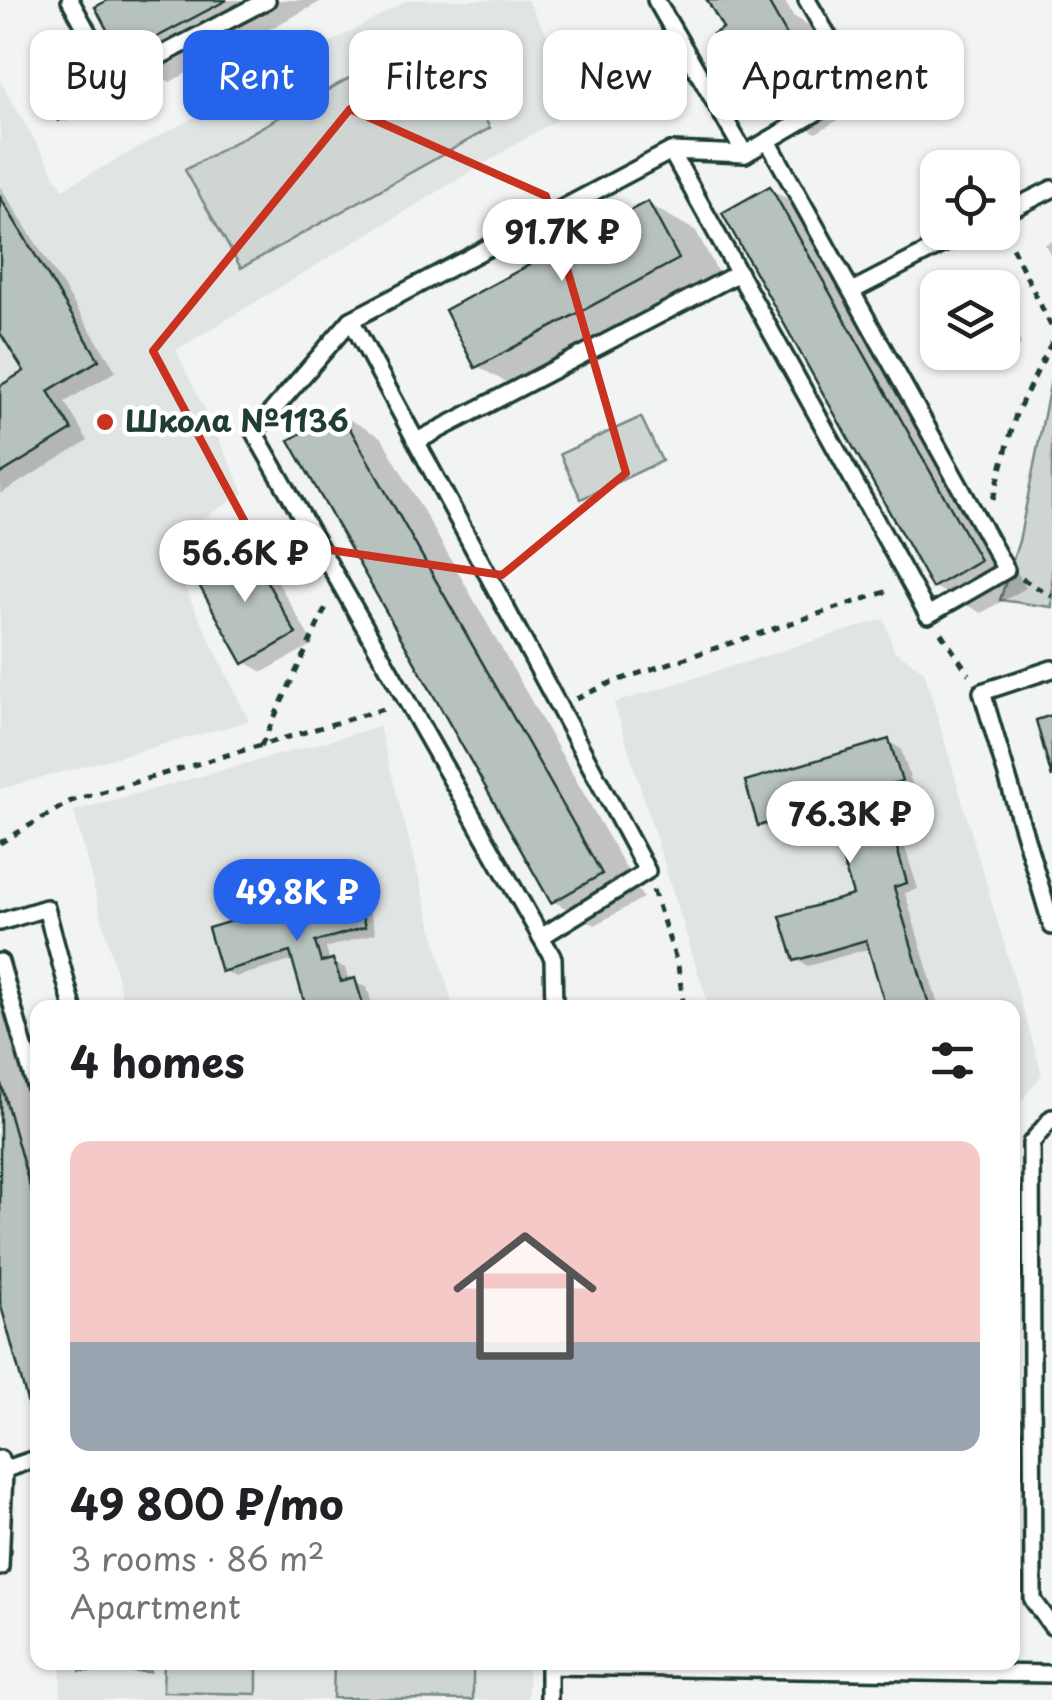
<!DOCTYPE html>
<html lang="en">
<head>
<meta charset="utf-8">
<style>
  body { margin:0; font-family:"Playpen Sans",sans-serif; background:#f6f6f6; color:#202124; height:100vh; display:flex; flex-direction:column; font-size:38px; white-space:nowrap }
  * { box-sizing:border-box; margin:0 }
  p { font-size:32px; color:#757577 }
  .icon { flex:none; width:55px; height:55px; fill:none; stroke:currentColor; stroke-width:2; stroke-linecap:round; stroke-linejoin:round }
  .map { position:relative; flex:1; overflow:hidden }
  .details { position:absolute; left:30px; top:1000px; width:990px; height:670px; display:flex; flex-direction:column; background:#fff; border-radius:20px; box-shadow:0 2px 8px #0004 }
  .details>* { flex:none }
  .hud { position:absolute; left:30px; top:30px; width:992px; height:90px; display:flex; gap:20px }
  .fabs { position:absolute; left:920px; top:150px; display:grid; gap:20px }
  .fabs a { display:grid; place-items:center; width:100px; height:100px; border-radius:20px; background:#fff; box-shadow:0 2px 8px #0004; font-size:50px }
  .price { position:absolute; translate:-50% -85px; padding:0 22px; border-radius:35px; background:#fff; color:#222; font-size:32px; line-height:65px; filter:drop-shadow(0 2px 5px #0008) }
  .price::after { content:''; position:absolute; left:50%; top:60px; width:30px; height:22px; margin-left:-15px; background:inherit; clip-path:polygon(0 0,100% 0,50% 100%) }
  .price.current { background:#2563eb; color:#fff }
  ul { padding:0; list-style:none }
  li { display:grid; align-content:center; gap:20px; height:530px; padding:0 40px }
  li+li { border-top:2px solid #e0e0e0 }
  li span { display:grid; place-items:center; height:310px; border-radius:20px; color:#555 }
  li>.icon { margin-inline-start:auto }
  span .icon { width:180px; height:180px; fill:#fffc; stroke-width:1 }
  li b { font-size:42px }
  h2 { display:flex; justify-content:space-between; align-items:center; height:120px; padding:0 40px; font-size:42px }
  .pill { padding:0 35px; border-radius:20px; background:#fff; box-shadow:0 2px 8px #0004; font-size:35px; line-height:90px }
  .pill.current { background:#2563eb; color:#fff }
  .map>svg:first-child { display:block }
  .built { fill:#e0e4e3 }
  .green { fill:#ced5d3; stroke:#768984; stroke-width:2.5 }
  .shadow { fill:#0003 }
  .building { fill:#b7c1bd; stroke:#1f3d34; stroke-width:2.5 }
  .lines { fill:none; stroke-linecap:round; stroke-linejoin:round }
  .service-casing { stroke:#1f3d34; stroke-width:22 }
  .path { stroke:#1f3d34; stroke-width:5; stroke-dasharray:8 8; stroke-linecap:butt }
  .service { stroke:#fff; stroke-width:15 }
  .marked { fill:none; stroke:#c8321e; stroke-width:8; stroke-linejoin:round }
  .poi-dot { fill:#c8321e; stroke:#fff; stroke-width:4 }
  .labels { text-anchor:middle; stroke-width:9; stroke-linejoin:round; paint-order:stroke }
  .poi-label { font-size:30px; font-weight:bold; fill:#1f3d34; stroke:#fff; text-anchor:start }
</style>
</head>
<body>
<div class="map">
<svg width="1052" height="1700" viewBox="0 0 1052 1700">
  <rect width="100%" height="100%" fill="#f2f3f3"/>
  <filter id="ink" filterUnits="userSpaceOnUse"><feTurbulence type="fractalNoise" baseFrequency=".01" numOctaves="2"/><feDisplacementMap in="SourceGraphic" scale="20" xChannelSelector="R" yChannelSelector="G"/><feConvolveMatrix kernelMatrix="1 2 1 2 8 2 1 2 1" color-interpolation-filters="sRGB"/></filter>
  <g filter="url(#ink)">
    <g class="built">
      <path d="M408 0H527L586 102 176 350 244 493 163 543 249 721 0 789V81L63 189Z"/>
      <path d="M884 619 894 650 924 671 1042 1074 1013 1113 1012 1008 709 1007 614 703Z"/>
      <path d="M379 727 453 1007H125L74 811Z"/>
      <rect x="61" y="1663" width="467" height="37"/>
    </g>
    <g class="green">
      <path d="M435 30 490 128 241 268 185 170Z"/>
      <path d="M1052 375V607L1000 600 1019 541Z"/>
      <path d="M641 417 662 461 581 499 560 454Z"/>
      <path d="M80 1663H150V1672L80 1671Z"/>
      <path d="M164 1663H257V1694L163 1692Z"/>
      <path d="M334 1663H473V1700L333 1698Z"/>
    </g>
    <g class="shadow">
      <path d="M114 0H324L170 82 123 55Z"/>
      <path d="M704 0H784L793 16 812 27 851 95 844 98 852 112 816 133 752 96 727 29 712 5Z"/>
      <path d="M70 83 88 110 65 122 60 120Z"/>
      <path d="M0 186 116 371 65 402 88 441 0 494V389L27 372 0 328Z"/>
      <path d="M770 189 817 216 1026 588 981 613 933 586Z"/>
      <path d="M648 204 696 231 725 286 525 393 477 366Z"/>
      <path d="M1052 241V258L1045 244Z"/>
      <path d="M1002 313 1013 319 1021 345 1002 351Z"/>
      <path d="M964 352H996L975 359Z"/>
      <path d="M340 414 382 438 643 898 595 925 553 901Z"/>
      <path d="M247 549 265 559 313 644 263 672 245 662Z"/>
      <path d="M889 742 901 749 913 787 862 802 866 816 881 822 886 836 903 841 918 889 905 893 939 1008H888L871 948 808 966 796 960 856 897 831 814 772 831 760 824Z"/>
      <path d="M353 888 364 895 376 933 326 948 330 962 345 968 349 982 367 987 373 1008H309L295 960 235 977 223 970Z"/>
      <path d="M0 957 38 1093V1410L31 1406 0 1292Z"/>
    </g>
    <g class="building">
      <path d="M108 0H227L121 56 95 7Z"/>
      <path d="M707 0H767L805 67 799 71 806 85 767 108 759 93 750 98 713 34 723 28Z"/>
      <path d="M70 80 84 107 58 121 44 94Z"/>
      <path d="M770 186 980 560 932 588 722 213Z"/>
      <path d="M0 197 99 360 48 391 72 430 0 474V386L24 371 0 333Z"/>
      <path d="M648 201 679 259 475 368 445 310Z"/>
      <path d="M340 411 602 874 551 903 289 440Z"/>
      <path d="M247 546 296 634 243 664 194 576Z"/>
      <path d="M1052 715V778L1036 720Z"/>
      <path d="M889 739 902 781 851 796 858 816 870 812 877 836 892 831 907 883 894 887 930 1008H886L866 940 794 961 780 916 853 895 826 806 758 826 745 781Z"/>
      <path d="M353 885 365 927 315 942 321 962 333 959 341 982 355 978 364 1008H306L290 952 221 972 208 928Z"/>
      <path d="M0 1080 38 1216V1406L29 1408 0 1302Z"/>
    </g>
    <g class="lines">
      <g class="service-casing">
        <g id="service">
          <path d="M70 0 114 80 267 0"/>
          <path d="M656 0 745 154"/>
          <path d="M768 141 1006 570 928 615 671 151 745 154 858 88 807 0"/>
          <path d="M1002 214 1052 189"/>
          <path d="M852 291 966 232"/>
          <path d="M351 320 647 871 541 937"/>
          <path d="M417 441 739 273"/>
          <path d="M1052 669 982 692 1052 926"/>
          <path d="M0 922 46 908 73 1008"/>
          <path d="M0 962 38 1096"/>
          <path d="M554 1008 553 958 254 432 351 320 671 151"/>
          <path d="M1052 1118 1031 1143 1033 1600 1052 1626"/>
          <path d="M0 1459 4 1472 0 1567"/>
          <path d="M0 1471 38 1458"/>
          <path d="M549 1666 1052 1674"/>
          <path d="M549 1700V1662"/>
        </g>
      </g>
      <g class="path">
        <path d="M1005 233 1052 328"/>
        <path d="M993 499 1016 414 1052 342"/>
        <path d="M1022 579 1052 596"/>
        <path d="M941 633 969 674"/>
        <path d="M576 699 610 683 891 590"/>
        <path d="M261 746 328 603"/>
        <path d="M0 843 71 801 387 708"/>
        <path d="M653 890 678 966 684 1008"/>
      </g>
      <use href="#service" class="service"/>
    </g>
  </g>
  <path class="marked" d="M350 109 546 196 626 473 502 575 254 539 153 351Z"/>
  <circle class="poi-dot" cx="105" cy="422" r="10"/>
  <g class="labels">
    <g class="poi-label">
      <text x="125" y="432">Школа №1136</text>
    </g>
  </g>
</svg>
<div class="fabs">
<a><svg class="icon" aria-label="locate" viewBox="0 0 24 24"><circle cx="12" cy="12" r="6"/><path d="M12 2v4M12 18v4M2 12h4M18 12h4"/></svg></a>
<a><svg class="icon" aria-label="layers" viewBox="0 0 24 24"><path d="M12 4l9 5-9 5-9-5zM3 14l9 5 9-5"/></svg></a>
</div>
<b class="price" style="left:562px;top:284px">91.7K ₽</b>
<b class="price" style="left:245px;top:605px">56.6K ₽</b>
<b class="price" style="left:850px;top:866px">76.3K ₽</b>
<b class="price current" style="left:297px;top:944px">49.8K ₽</b>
<div class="hud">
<a class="pill">Buy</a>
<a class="pill current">Rent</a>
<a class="pill">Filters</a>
<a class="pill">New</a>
<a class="pill">Apartment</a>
</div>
<section class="details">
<h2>4 homes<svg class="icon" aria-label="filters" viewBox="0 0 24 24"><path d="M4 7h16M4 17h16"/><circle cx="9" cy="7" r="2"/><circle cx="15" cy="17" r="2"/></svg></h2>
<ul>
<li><span style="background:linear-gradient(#f6c9c9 65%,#9aa5b1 0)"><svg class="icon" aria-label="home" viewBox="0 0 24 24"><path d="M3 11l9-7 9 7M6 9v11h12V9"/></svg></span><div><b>49 800 ₽/mo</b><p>3 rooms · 86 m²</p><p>Apartment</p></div></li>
</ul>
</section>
</div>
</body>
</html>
